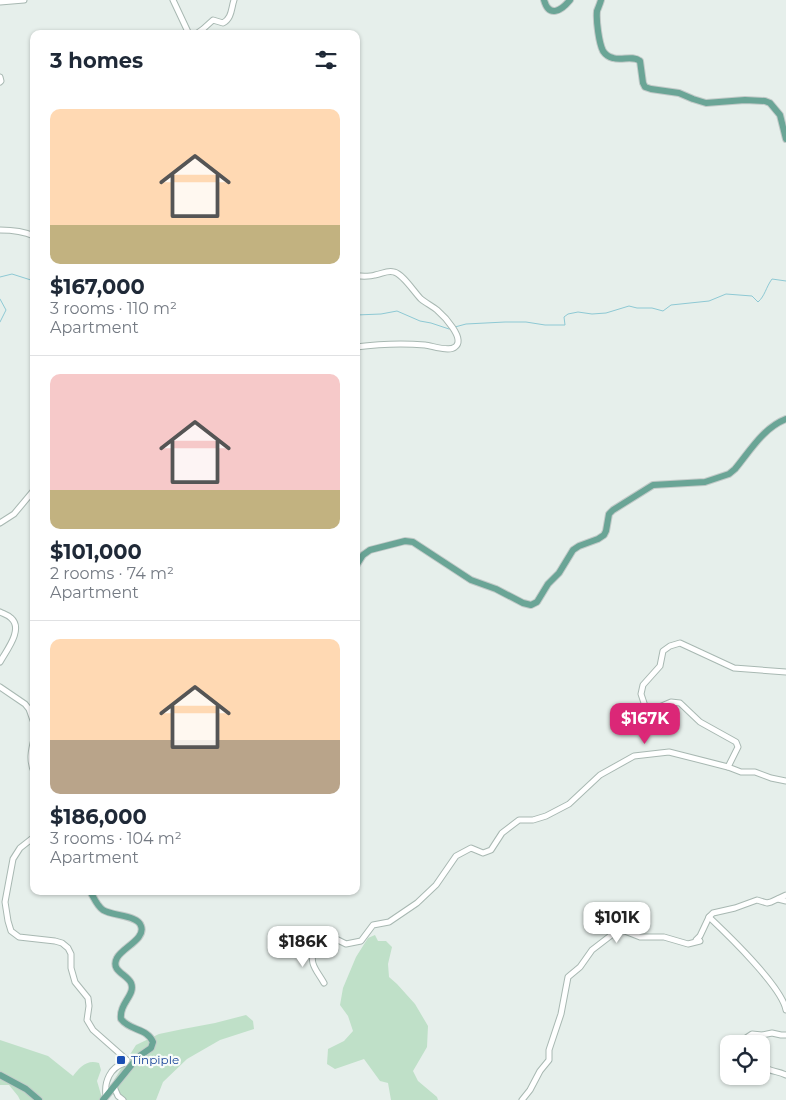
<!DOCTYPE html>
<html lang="en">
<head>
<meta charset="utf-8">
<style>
  body { margin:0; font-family:Montserrat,sans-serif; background:#f2f2f3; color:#1f2937; height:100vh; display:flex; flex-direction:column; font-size:19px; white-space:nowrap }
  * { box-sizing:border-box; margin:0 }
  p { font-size:16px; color:#747a83 }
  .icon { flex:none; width:28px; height:28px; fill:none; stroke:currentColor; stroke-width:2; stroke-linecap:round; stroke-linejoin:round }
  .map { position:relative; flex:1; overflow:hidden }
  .panel { position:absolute; left:30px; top:30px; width:330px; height:865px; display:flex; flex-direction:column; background:#fff; border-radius:10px; box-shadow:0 1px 4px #0004 }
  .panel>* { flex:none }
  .controls { position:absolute; left:720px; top:1035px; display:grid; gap:10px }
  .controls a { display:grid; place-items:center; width:50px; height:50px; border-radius:10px; background:#fff; box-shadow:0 1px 4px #0004; font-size:25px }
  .price { position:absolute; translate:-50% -42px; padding:0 11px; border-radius:10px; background:#fff; color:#222; font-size:16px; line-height:32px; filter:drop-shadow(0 1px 2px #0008) }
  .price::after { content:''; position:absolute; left:50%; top:30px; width:15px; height:11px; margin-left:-8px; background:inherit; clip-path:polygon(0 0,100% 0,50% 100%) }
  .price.current { background:#db2777; color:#fff }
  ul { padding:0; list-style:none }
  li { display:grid; align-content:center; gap:10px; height:265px; padding:0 20px }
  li+li { border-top:1px solid #e0e1e3 }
  li span { display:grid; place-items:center; height:155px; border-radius:10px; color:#555 }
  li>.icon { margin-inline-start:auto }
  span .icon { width:90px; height:90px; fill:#fffc; stroke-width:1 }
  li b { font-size:21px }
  h2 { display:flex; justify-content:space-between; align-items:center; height:60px; padding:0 20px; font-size:21px }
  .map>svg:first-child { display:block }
  .green { fill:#bfe0c8 }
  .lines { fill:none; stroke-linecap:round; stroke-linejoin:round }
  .stream { stroke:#8ec9d4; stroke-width:1 }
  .minor-casing { stroke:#a8b8b2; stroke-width:7 }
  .major-casing { stroke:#c2cac8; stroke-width:8 }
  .minor { stroke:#fff; stroke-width:5 }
  .major { stroke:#6aa596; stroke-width:6 }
  .transit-dot { fill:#1a4fb4; stroke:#f7fbf9; stroke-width:2 }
  .labels { text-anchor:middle; stroke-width:4.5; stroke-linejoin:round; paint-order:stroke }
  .transit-label { font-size:12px; fill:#164399; stroke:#f7fbf9; text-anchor:start }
</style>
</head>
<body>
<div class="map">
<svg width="786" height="1100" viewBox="0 0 786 1100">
  <rect width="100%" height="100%" fill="#e6efeb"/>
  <g class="green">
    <path d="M375 935 378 941H386L392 947 388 964 389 977 397 984 415 1004 428 1026 427 1047 413 1071 418 1081 437 1097 438 1100H391L388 1083 380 1081 364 1059 335 1069 327 1064 328 1049 344 1041 353 1031 348 1016 340 1005 343 988 356 957 368 938Z"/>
    <path d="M246 1015 253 1021 254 1029 220 1040 187 1059 163 1082 156 1100H117L112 1092 114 1080 136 1045 159 1034 183 1029 215 1023Z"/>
    <path d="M0 1040 48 1056 73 1076C80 1067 87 1059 99 1063L101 1070 97 1081 102 1098 101 1100H20L18 1096 9 1085H0Z"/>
  </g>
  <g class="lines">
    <g class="stream">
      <path d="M0 277 12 274 34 281"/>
      <path d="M0 299 6 310 0 322"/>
      <path d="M356 315 381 314 397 311 420 321 431 323 449 329 452 328"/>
      <path d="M455 327 466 324 505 322H526L545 325H565L564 317 568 314 578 312 592 314 606 313 629 306 637 308H652L663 311 671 305 709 301 726 294 752 296 758 302C765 296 766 287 772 279L786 281"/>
    </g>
    <g class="minor-casing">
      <g id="minor">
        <path d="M173 0 189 34"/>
        <path d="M0 2 24 0"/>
        <path d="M196 34 203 29 213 20 223 23C232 18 231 9 234 0"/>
        <path d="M0 77 1 81 0 82"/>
        <path d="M0 230C11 230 23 231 34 236"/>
        <path d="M356 276C362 276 369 277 375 275 382 274 387 270 394 272 403 274 414 292 421 299 426 303 432 306 437 310 444 316 466 339 455 347 449 352 433 346 425 345 402 343 379 344 356 347"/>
        <path d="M0 523 14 514 34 490"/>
        <path d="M0 612C4 614 8 615 11 618 24 629 6 651 0 662"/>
        <path d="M0 687 25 704 29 709 34 723"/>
        <path d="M34 739C31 751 29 760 34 772"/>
        <path d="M728 767 741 772H755L771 778 786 781"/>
        <path d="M34 837 20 848 13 859 5 902 8 921 11 931 19 937 55 941 62 943 68 948 71 954V968L75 982 88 998 89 1006 87 1020 93 1030 127 1060 125 1063C110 1067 104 1082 106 1096"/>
        <path d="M778 899 786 901"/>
        <path d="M709 917C727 934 782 987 786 1010"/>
        <path d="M324 983C316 969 309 965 314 948L334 938 346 944 361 941 373 925 389 922 417 903 436 885 456 856 471 848 483 853 491 850 502 833 519 820H533L546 816 569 804 600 775 634 756 669 752 728 767 738 747 736 742 700 722 680 703 671 702 650 711 646 709 641 694 643 685 660 666 663 651 670 646 680 643 734 668 786 672"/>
        <path d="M746 1044V1038L752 1034 762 1035 772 1033 781 1035H786"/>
        <path d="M761 1063C769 1073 776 1070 786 1075"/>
        <path d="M114 1087 118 1096 123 1100"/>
        <path d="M522 1100 530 1090 540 1071 549 1060V1050L561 1014 568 977 580 967 592 950 618 930H622L640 937H664L688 944 700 941 696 940 700 936 709 917 713 913 735 908 757 900 767 903 771 902 786 895"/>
      </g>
    </g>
    <g class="major-casing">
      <g id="major">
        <path d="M544 0C549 18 561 11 570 0"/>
        <path d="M601 0C600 4 598 8 597 11 596 21 599 43 603 51 605 54 609 57 613 58 622 61 632 55 640 61L643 83 645 87 651 89 679 93 693 99 706 103 745 100 765 101 770 103 780 115 786 139"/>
        <path d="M356 566 363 555 370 550 405 541 413 542 416 544 471 580 496 589 523 603 531 605 537 602 548 584 559 573 573 550 579 546 598 539 604 535 606 531 609 514 613 510 653 485 705 482 729 474 735 469C750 451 763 428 786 419"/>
        <path d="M90 891C94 898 97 906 103 910 112 916 138 915 141 926 146 939 122 948 117 958 110 971 127 974 131 983 136 995 119 1003 121 1019 130 1031 147 1028 153 1042L151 1048 138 1057 103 1100"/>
        <path d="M0 1075 26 1089 39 1100"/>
      </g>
    </g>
    <use href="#minor" class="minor"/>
    <use href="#major" class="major"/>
  </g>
  <rect class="transit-dot" x="116" y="1055" width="10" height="10" rx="2.5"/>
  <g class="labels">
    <g class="transit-label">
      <text x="131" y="1064">Tinpiple</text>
    </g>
  </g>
</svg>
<div class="controls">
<a><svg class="icon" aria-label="locate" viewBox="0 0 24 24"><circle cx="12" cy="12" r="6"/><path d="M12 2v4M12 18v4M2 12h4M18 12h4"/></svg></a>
</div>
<b class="price current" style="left:645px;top:745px">$167K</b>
<b class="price" style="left:617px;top:944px">$101K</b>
<b class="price" style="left:303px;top:968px">$186K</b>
<section class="panel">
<h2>3 homes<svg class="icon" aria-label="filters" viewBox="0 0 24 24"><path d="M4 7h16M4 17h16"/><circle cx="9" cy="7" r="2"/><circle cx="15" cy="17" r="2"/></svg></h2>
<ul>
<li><span style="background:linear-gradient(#ffd9b3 75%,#c2b280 0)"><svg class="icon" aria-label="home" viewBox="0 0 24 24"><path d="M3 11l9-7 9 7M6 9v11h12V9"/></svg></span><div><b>$167,000</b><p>3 rooms · 110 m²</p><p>Apartment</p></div></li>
<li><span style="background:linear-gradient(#f6c9c9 75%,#c2b280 0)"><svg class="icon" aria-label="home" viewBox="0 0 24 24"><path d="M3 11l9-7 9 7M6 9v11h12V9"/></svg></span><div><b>$101,000</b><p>2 rooms · 74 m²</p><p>Apartment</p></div></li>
<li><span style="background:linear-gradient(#ffd9b3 65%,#b9a48a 0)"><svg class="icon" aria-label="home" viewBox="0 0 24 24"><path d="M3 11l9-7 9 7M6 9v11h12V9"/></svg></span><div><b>$186,000</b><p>3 rooms · 104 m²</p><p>Apartment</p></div></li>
</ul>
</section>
</div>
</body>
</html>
